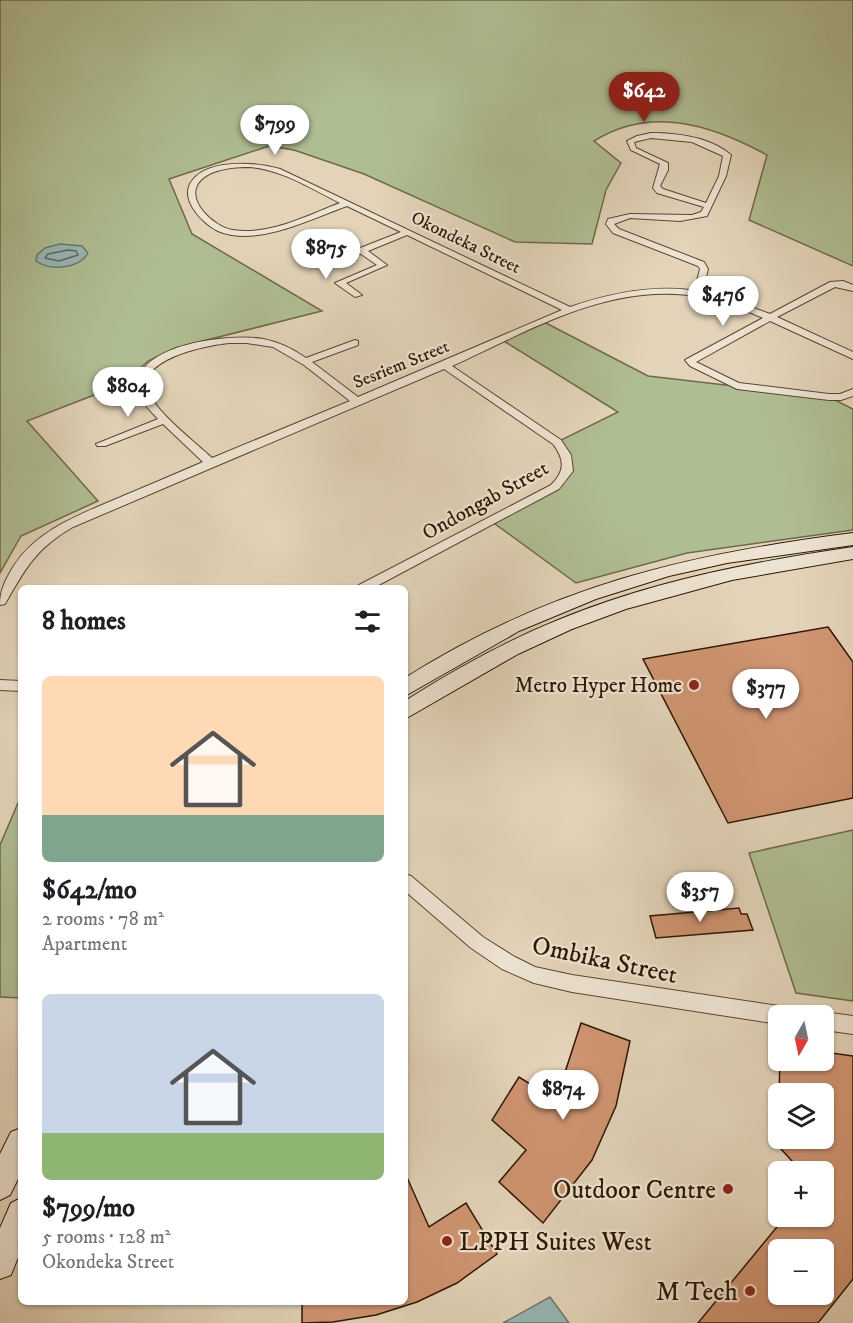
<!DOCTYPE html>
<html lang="en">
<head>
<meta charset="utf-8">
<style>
  body { margin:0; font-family:"IM FELL DW Pica",serif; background:#f2f2f2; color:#202124; height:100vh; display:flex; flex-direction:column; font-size:22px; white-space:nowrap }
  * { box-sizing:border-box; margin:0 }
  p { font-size:20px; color:#757577 }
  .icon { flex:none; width:33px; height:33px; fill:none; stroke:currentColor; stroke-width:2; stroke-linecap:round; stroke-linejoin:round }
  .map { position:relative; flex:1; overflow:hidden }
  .sheet { position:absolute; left:18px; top:585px; width:390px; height:720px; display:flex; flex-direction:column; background:#fff; border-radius:9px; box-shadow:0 2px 4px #0004 }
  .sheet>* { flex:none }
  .needle { width:39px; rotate:189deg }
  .fabs { position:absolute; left:768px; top:1005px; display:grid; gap:12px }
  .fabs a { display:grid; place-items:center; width:66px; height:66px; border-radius:9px; background:#fff; box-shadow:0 2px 4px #0004; font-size:30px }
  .price { position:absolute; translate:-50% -51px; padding:0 14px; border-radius:21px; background:#fff; color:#222; font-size:20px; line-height:39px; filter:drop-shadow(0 2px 3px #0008) }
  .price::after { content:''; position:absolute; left:50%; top:36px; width:18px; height:14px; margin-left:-9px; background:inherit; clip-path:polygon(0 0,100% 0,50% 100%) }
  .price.current { background:#8f2418; color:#fff }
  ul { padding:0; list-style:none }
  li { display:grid; align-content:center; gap:12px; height:318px; padding:0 24px }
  li span { display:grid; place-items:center; height:186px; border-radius:9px; color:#555 }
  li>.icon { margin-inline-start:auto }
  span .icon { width:108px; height:108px; fill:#fffc; stroke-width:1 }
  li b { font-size:26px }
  h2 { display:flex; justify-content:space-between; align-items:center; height:72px; padding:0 24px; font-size:26px }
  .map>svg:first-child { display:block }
  .green { fill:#afbd92; stroke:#6e6a49; stroke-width:1.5 }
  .water { fill:#96b7b6; stroke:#6c776d; stroke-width:1.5 }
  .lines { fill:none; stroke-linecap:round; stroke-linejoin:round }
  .shore { stroke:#62685b; stroke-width:1.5 }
  .building { fill:#d09572; stroke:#2d1800; stroke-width:1.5; fill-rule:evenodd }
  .minor-casing { stroke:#5a472e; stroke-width:2 }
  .secondary-casing { stroke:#2d1800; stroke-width:2 }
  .minor { fill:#ede3d2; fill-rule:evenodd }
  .secondary { fill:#ede3d2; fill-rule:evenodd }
  .poi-dot { fill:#8f2418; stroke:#ede3d2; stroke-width:2 }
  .labels { text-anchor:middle; stroke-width:4.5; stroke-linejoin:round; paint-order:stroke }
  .far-street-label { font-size:18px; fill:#2d1800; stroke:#ede3d2 }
  .street-label { font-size:21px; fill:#2d1800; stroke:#ede3d2 }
  .poi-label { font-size:21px; fill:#2d1800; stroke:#ede3d2; text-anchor:end }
  .near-street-label { font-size:26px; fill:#2d1800; stroke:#ede3d2 }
  .near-poi-label { font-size:26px; fill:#2d1800; stroke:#ede3d2; text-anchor:end }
</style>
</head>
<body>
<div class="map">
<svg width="853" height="1323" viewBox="0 0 853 1323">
  <rect width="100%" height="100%" fill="#e3d4b9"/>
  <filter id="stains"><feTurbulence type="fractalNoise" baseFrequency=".00333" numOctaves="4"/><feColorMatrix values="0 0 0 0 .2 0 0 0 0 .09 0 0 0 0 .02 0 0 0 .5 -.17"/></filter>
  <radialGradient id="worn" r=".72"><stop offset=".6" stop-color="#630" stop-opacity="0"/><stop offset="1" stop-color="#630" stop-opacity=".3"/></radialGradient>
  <g class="green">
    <path d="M0 0H853V266L749 220 767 155C712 125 651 105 594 141L621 163 606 190 592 244 515 242 364 174 294 150 269 146 169 179 192 234 322 311 175 348 148 361 125 383 27 421 98 501 21 536 0 573Z"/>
    <path d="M544 322 648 376 829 397 853 409V530L687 553 576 583 491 521 555 487 569 470 557 442 618 412 502 340Z"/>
    <path d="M21 796V998L0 997V845Z"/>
    <path d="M853 830V1001L796 993 749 853Z"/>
  </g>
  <g class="water">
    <path d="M60 244 82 246 88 253C79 269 50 271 36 261L37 255 45 248Z"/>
    <path d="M550 1297 569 1323H503Z"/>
  </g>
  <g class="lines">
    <path class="shore" d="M68 250 76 251 78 255 59 261 45 258 48 254Z"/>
  </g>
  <g class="building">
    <path d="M828 627 853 662V798L728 823 643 659Z"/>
    <path d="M739 908 741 914H747L753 930 656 938 650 916Z"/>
    <path d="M581 1023 630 1041 616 1106 592 1160 543 1223 499 1182 526 1150 492 1120 519 1077 556 1100Z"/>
    <path d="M824 1052 853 1056V1279L818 1323H698L786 1216H824V1172H802L771 1138H824V1094H779L780 1060H824ZM778 1250H824V1294H778Z"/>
    <path d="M405 1173 429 1227 466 1203 497 1254 457 1283 417 1302 376 1315 333 1322 302 1323V1302H405Z"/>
  </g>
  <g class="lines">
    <g class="minor-casing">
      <g id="minor">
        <path d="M651 133C678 133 710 137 731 155L726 176 707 216 680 221 630 218 614 224 619 229 704 262 708 269 705 281 698 291 724 297 770 314 830 282 843 281 853 285V291L835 287 777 317 853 352V359L770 321 696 362 739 383 829 394H840L853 389V396L841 400H829L737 389 690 366 685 360 763 318C735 306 706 295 675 294 596 290 522 334 452 366L561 440 571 455 573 471 559 489 373 588H357L359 585 551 485C565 471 565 460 553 444L444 369 73 527C36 548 25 569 5 604L0 605C0 590 5 581 13 567 38 528 82 514 123 496 150 485 177 473 203 462L163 424 105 446H97L96 444 158 419C152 412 141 403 139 393 127 344 232 333 263 339 279 342 293 349 306 358L355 340 358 341V345L312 362 358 397 562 310 407 235 368 251 387 265 346 283 362 295 355 297 335 283 377 265 361 254H355V250L401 232 347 206C314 218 281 235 245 236 236 236 227 235 218 231 204 224 181 202 190 184 204 158 256 162 280 169L570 307C608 294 649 285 690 290L697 281 700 269 698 266 613 233 606 224 608 219 630 214 692 215 701 212 704 207 657 193 653 188 660 164 631 150 627 141 637 136ZM651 138 692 142 723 156 719 176 706 203 663 189 660 186 668 170V163L636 148 634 142ZM249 167C281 169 312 189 340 203 308 215 269 236 233 230 215 228 182 199 201 180 212 169 234 167 249 167ZM229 343H247L273 347 304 365 350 401 212 458C195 442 162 417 150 396 129 360 208 345 229 343Z"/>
        <path d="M0 680 21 681V691L0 690Z"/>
        <path d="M405 874 411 876 483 937 515 957 535 967 572 975 786 1007 792 1010 795 1016H778V1024L572 992 534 983 502 969 471 948 405 891Z"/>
        <path d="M824 1012 853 1016V1034L824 1030V1016H817Z"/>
      </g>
    </g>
    <g class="secondary-casing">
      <g id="secondary">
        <path d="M853 533V545L727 563 669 576 596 599 519 631 405 696V678C549 587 686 554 853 533Z"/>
        <path d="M853 547V559L732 580 626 609 572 629 518 654 405 719V701C454 670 504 642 558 620 652 581 752 562 853 547Z"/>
        <path d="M21 1128V1173L10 1195 0 1200V1154L11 1132Z"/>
        <path d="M21 1198V1250L11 1275 0 1279V1228L11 1203Z"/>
      </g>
    </g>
    <use href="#minor" class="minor"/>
    <use href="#secondary" class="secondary"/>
  </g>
  <g class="poi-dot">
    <circle cx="694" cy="685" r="6"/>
    <circle cx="728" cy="1189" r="6"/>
    <circle cx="447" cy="1241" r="6"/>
    <circle cx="750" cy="1291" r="6"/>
  </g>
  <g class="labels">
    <g class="far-street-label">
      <text transform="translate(466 242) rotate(26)" y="6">Okondeka Street</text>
      <text transform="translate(401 364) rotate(-22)" y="6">Sesriem Street</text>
    </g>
    <g class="street-label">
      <text transform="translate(485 500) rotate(-29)" y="7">Ondongab Street</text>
    </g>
    <g class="poi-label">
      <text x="682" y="692">Metro Hyper Home</text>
    </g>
    <g class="near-street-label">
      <text transform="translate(605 959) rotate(12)" y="9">Ombika Street</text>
    </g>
    <g class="near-poi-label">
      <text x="716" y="1198">Outdoor Centre</text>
      <text x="459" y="1250" text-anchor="start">LPPH Suites West</text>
      <text x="738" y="1300">M Tech</text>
    </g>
  </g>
  <rect width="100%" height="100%" filter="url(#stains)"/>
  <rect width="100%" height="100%" fill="url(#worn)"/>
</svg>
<div class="fabs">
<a><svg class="needle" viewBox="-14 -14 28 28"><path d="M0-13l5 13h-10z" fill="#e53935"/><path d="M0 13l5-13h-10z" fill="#757577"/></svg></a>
<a><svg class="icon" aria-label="layers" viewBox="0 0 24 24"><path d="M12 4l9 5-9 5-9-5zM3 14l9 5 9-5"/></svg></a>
<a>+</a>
<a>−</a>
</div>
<b class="price current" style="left:644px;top:123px">$642</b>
<b class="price" style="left:275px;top:156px">$799</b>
<b class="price" style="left:326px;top:280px">$875</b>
<b class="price" style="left:723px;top:327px">$476</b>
<b class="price" style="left:128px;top:418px">$804</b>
<b class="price" style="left:766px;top:720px">$377</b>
<b class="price" style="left:700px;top:923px">$357</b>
<b class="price" style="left:563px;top:1121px">$874</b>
<section class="sheet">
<h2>8 homes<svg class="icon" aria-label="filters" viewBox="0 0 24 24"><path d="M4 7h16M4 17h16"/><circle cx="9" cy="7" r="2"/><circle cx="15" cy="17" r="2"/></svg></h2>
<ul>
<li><span style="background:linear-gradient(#ffd9b3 75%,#7fa58c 0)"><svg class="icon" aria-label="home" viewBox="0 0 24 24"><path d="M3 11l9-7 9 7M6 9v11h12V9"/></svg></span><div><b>$642/mo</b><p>2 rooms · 78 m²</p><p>Apartment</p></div></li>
<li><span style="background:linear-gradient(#c9d6e8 75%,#8fb573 0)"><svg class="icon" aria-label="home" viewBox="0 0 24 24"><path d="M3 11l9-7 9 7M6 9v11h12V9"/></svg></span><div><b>$799/mo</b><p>5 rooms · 128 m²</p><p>Okondeka Street</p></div></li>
</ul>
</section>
</div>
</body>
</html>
